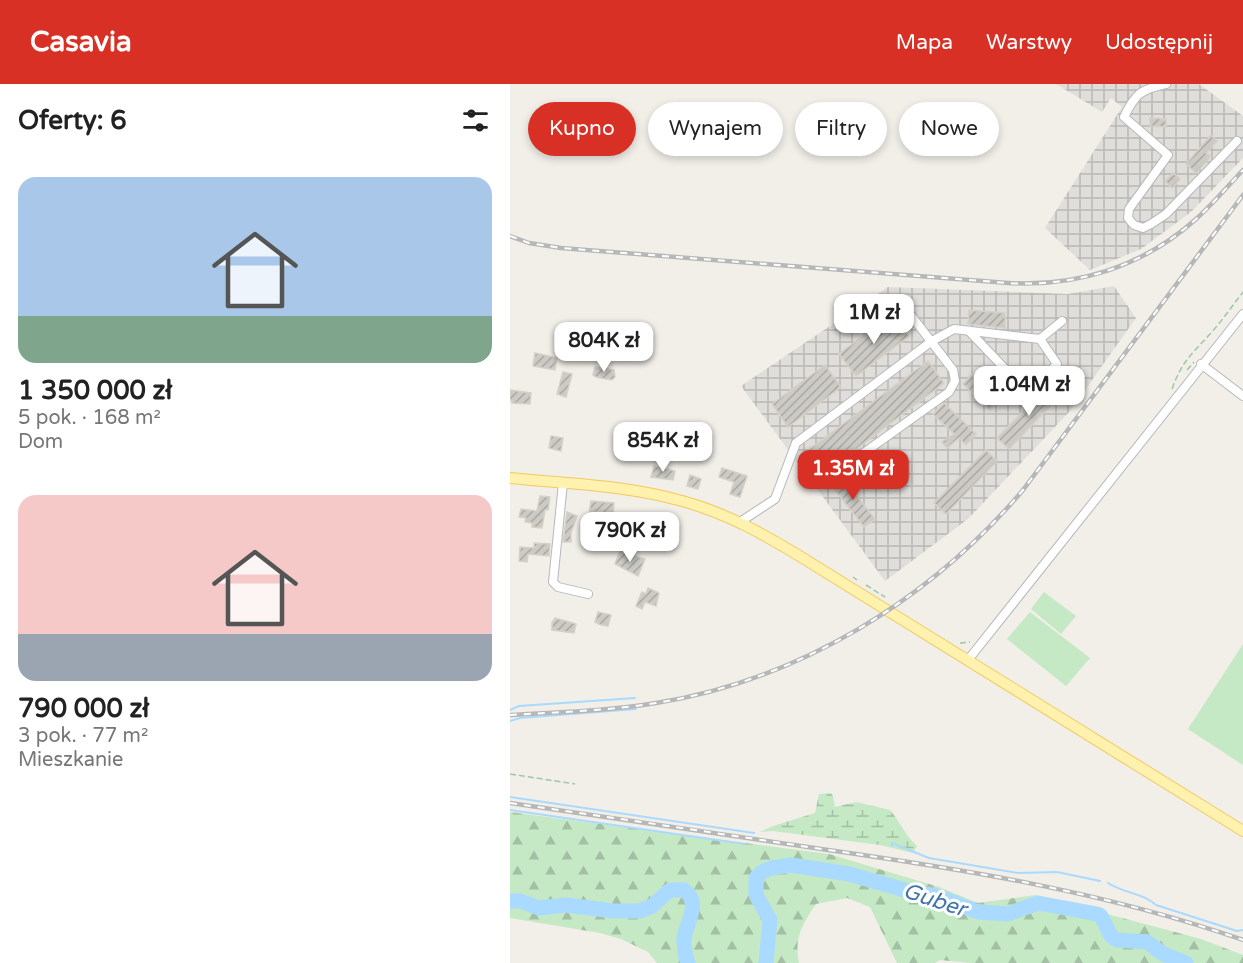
<!DOCTYPE html>
<html lang="pl">
<head>
<meta charset="utf-8">
<style>
  body { margin:0; font-family:"Varela Round",sans-serif; background:#f2f2f2; color:#222; height:100vh; display:flex; flex-direction:column; font-size:22px; white-space:nowrap }
  * { box-sizing:border-box; margin:0 }
  p { font-size:20px; color:#767676 }
  .icon { flex:none; width:33px; height:33px; fill:none; stroke:currentColor; stroke-width:2; stroke-linecap:round; stroke-linejoin:round }
  .map { position:relative; flex:1; overflow:hidden }
  .panel { display:flex; flex-direction:column; background:#fff; width:510px }
  .panel>* { flex:none }
  .guide { position:absolute; left:18px; top:18px; width:570px; height:54px; display:flex; gap:12px }
  .price { position:absolute; translate:-50% -51px; padding:0 14px; border-radius:12px; background:#fff; color:#222; font-size:20px; line-height:39px; filter:drop-shadow(0 2px 3px #0008) }
  .price::after { content:''; position:absolute; left:50%; top:36px; width:18px; height:14px; margin-left:-9px; background:inherit; clip-path:polygon(0 0,100% 0,50% 100%) }
  .price.on { background:#d93025; color:#fff }
  ul { padding:0; list-style:none }
  li { display:grid; align-content:center; gap:12px; height:318px; padding:0 18px }
  li span { display:grid; place-items:center; height:186px; border-radius:18px; color:#555 }
  li>.icon { margin-inline-start:auto }
  span .icon { width:108px; height:108px; fill:#fffc; stroke-width:1 }
  li b { font-size:26px }
  h2 { display:flex; justify-content:space-between; align-items:center; height:72px; padding:0 18px; font-size:26px }
  .pill { padding:0 21px; border-radius:27px; background:#fff; box-shadow:0 3px 9px #0003; font-size:21px; line-height:54px }
  .pill.on { background:#d93025; color:#fff }
  header { display:flex; align-items:center; gap:36px; box-sizing:border-box; height:84px; padding:0 30px; background:#d93025; color:#fff }
  header strong { font-size:28px }
  nav { display:flex; gap:33px; margin-inline-start:auto; font-size:21px }
  main { display:flex; flex:1; min-height:0 }
  .map>svg:first-child { display:block }
  .industrial { fill:url(#industrial-grid) }
  .grass { fill:#c5e8c5 }
  .forest { fill:url(#forest-firs) }
  .wetland { fill:url(#wetland-marsh) }
  .lines { fill:none; stroke-linecap:round; stroke-linejoin:round }
  .stream { stroke:#aadaff; stroke-width:2 }
  .river { stroke:#aadaff; stroke-width:15 }
  .building { fill:url(#building-hatch); stroke:#d6d1c6; stroke-width:1.5 }
  .minor-casing { stroke:#b5b8bc; stroke-width:10 }
  .major-casing { stroke:#f2c960; stroke-width:12 }
  .path { stroke:#9cc7a9; stroke-width:1.5; stroke-dasharray:6 3; stroke-linecap:butt }
  .minor { stroke:#fff; stroke-width:8 }
  .major { stroke:#fff2af; stroke-width:10 }
  .rail-casing { stroke:#b6b7b8; stroke-width:4.5 }
  .rail { stroke:#fff; stroke-width:2; stroke-dasharray:7; stroke-linecap:butt }
  .labels { text-anchor:middle; stroke-width:6; stroke-linejoin:round; paint-order:stroke }
  .water-label { font-size:22px; font-style:italic; fill:#4174aa; stroke:#fff }
</style>
</head>
<body>
<header>
<strong>Casavia</strong>
<nav><a>Mapa</a><a>Warstwy</a><a>Udostępnij</a></nav>
</header>
<main>
<section class="panel">
<h2>Oferty: 6<svg class="icon" aria-label="filters" viewBox="0 0 24 24"><path d="M4 7h16M4 17h16"/><circle cx="9" cy="7" r="2"/><circle cx="15" cy="17" r="2"/></svg></h2>
<ul>
<li><span style="background:linear-gradient(#a9c7e8 75%,#7fa58c 0)"><svg class="icon" aria-label="home" viewBox="0 0 24 24"><path d="M3 11l9-7 9 7M6 9v11h12V9"/></svg></span><div><b>1 350 000 zł</b><p>5 pok. · 168 m²</p><p>Dom</p></div></li>
<li><span style="background:linear-gradient(#f6c9c9 75%,#9aa5b1 0)"><svg class="icon" aria-label="home" viewBox="0 0 24 24"><path d="M3 11l9-7 9 7M6 9v11h12V9"/></svg></span><div><b>790 000 zł</b><p>3 pok. · 77 m²</p><p>Mieszkanie</p></div></li>
</ul>
</section>
<div class="map">
<svg width="733" height="879" viewBox="0 0 733 879">
  <defs>
    <pattern id="industrial-grid" width="8" height="8" patternUnits="userSpaceOnUse" patternTransform="scale(1.5)"><rect width="8" height="8" fill="#e0deda"/><path d="M0 4h8M4 0v8" fill="none" stroke="#b9b8b5"/></pattern>
    <pattern id="forest-firs" width="22" height="20" patternUnits="userSpaceOnUse" patternTransform="scale(1.5)"><rect width="22" height="20" fill="#c5e8c5"/><path d="M5 1l3.5 6h-7zM16 11l3.5 6h-7z" fill="#a3c0a4"/></pattern>
    <pattern id="wetland-marsh" width="20" height="14" patternUnits="userSpaceOnUse" patternTransform="scale(1.5)"><rect width="20" height="14" fill="#c5e8c5"/><path d="M1 5h8M5 5V1M11 12h8M15 12V8" fill="none" stroke="#a3c0a4"/></pattern>
    <pattern id="building-hatch" width="6" height="6" patternUnits="userSpaceOnUse" patternTransform="scale(1.5)"><rect width="6" height="6" fill="#cccac5"/><path d="M-1 1l2-2M0 6l6-6M5 7l2-2" fill="none" stroke="#a9a8a4"/></pattern>
  </defs>
  <rect width="100%" height="100%" fill="#f1efe8"/>
  <g class="industrial">
    <path d="M546 0H689L733 32V74L681 128 631 165 580 186 535 144 612 23 601 14 592 28Z"/>
    <path d="M604 202 626 234 560 327 458 435 375 497 231 302 378 203 558 210Z"/>
  </g>
  <g class="grass">
    <path d="M534 508 566 532 551 550 521 525Z"/>
    <path d="M520 528 580 574 556 602 497 555Z"/>
    <path d="M733 560V681L678 645Z"/>
  </g>
  <path class="forest" d="M0 728 319 770 429 803 468 819 526 811 691 855 733 871V879H461L430 876 425 879H387L360 823 337 814 306 820C292 841 284 853 289 879H147L138 868 111 855 90 849 0 834Z"/>
  <path class="wetland" d="M321 709 323 712 325 723 346 718 380 726C391 739 394 750 407 762L403 769 370 761 263 747 250 748 263 742 305 729 309 710Z"/>
  <g class="lines">
    <g class="stream">
      <path d="M0 626 9 622 125 614"/>
      <path d="M0 637 10 634 126 625"/>
      <path d="M0 713 244 749"/>
      <path d="M0 726 235 760"/>
      <path d="M382 762V759L419 774 508 789 547 788 590 797"/>
      <path d="M374 792 375 801"/>
      <path d="M598 799C613 809 633 809 646 821L727 847 733 846"/>
      <path d="M591 832 592 825"/>
      <path d="M176 874V879"/>
    </g>
    <g class="river">
      <path d="M0 817H10L29 824 56 821 104 827H130L142 822 160 806H174C192 819 176 839 174 855 174 863 175 872 178 879"/>
      <path d="M256 879 260 836 246 811V794L252 788 261 784 281 781 339 790 398 807 427 812 468 828 498 830 528 819 587 830 591 832 601 852 607 856 637 858 653 870 676 879"/>
    </g>
  </g>
  <g class="building">
    <path d="M640 34 656 35V43L640 42Z"/>
    <path d="M701 51 707 57 696 69 701 72 686 89 676 80Z"/>
    <path d="M663 89 670 95 662 104 655 97Z"/>
    <path d="M459 226 495 229V244L458 240Z"/>
    <path d="M382 230 399 252 346 292 329 270Z"/>
    <path d="M25 269 47 274 45 286 23 282Z"/>
    <path d="M418 277 434 299 314 389 297 367Z"/>
    <path d="M315 281 331 303 278 343 262 320Z"/>
    <path d="M85 283 104 286 105 293 102 296 86 293 83 291Z"/>
    <path d="M53 288 62 290 56 313 47 310Z"/>
    <path d="M462 290 480 308 492 296 501 305 480 326 453 300Z"/>
    <path d="M539 300 550 312 499 365 487 354Z"/>
    <path d="M0 306 21 309 20 320 2 319V317L0 316Z"/>
    <path d="M434 319 466 350 456 361 449 354 437 364 432 358 444 350 423 330Z"/>
    <path d="M41 352 53 354 51 367 39 364Z"/>
    <path d="M476 366 487 377 436 430 424 419Z"/>
    <path d="M144 382 165 387 163 396 141 393Z"/>
    <path d="M212 384 237 392 230 413 220 410 224 398 209 393Z"/>
    <path d="M336 390 338 392 335 396 336 398 365 435 354 443 321 401Z"/>
    <path d="M180 391 191 395 188 405 177 402Z"/>
    <path d="M30 412 40 413 38 426H35L32 444 22 443V439L15 438 16 434 9 433 11 425 27 427Z"/>
    <path d="M81 417 104 419 103 430 99 429 105 432 103 440 105 441 101 451 95 450 99 429 86 428V430H79Z"/>
    <path d="M57 428 67 432 61 449V458H53Z"/>
    <path d="M158 448 169 453 164 465 152 460Z"/>
    <path d="M24 459 40 460 39 472 18 470 17 478 9 477 10 463 24 464Z"/>
    <path d="M110 467 135 475 128 492 105 480Z"/>
    <path d="M138 504 149 509 146 522 135 518 132 525 126 522 132 508 136 510Z"/>
    <path d="M88 528 101 531 98 542 91 541 85 538Z"/>
    <path d="M45 534 66 540 64 549 42 546V539Z"/>
  </g>
  <g class="lines">
    <g class="minor-casing">
      <g id="minor">
        <path d="M656 0C631 5 625 10 614 33L658 71 619 125 618 134 624 141 633 144 641 140 656 130 727 57"/>
        <path d="M459 247 518 309 547 280 530 255"/>
        <path d="M691 280 733 312"/>
        <path d="M320 393 439 308 445 297 443 286 400 230"/>
        <path d="M53 399 43 498 48 503 78 510"/>
        <path d="M230 438 265 415 286 359 422 257 444 245 530 255 552 237"/>
        <path d="M458 576 733 230"/>
      </g>
    </g>
    <g class="major-casing">
      <path id="major" d="M0 394C58 400 116 401 172 417 217 429 257 452 296 476L733 747"/>
    </g>
    <g class="path">
      <path d="M677 286 684 278"/>
      <path d="M662 305C672 277 681 271 700 250 712 237 722 222 733 208"/>
      <path d="M343 493 347 496"/>
      <path d="M356 501 375 513"/>
      <path d="M450 559 460 558"/>
      <path d="M0 690 65 700"/>
    </g>
    <use href="#minor" class="minor"/>
    <use href="#major" class="major"/>
    <g class="rail-casing">
      <g id="rail">
        <path d="M0 152 19 159 51 164 498 199C567 203 632 183 685 136 702 121 717 103 733 86"/>
        <path d="M0 631C48 628 98 627 146 619 289 596 420 516 513 406L733 111"/>
        <path d="M0 719C106 734 212 750 318 766 459 786 598 809 733 856"/>
      </g>
    </g>
    <use href="#rail" class="rail"/>
  </g>
  <g class="labels">
    <g class="water-label">
      <text transform="translate(425 815) rotate(18)" y="8">Guber</text>
    </g>
  </g>
</svg>
<b class="price" style="left:364px;top:261px">1M zł</b>
<b class="price" style="left:94px;top:289px">804K zł</b>
<b class="price" style="left:519px;top:333px">1.04M zł</b>
<b class="price" style="left:153px;top:389px">854K zł</b>
<b class="price on" style="left:343px;top:417px">1.35M zł</b>
<b class="price" style="left:120px;top:479px">790K zł</b>
<div class="guide">
<a class="pill on">Kupno</a>
<a class="pill">Wynajem</a>
<a class="pill">Filtry</a>
<a class="pill">Nowe</a>
</div>
</div>
</main>
</body>
</html>
